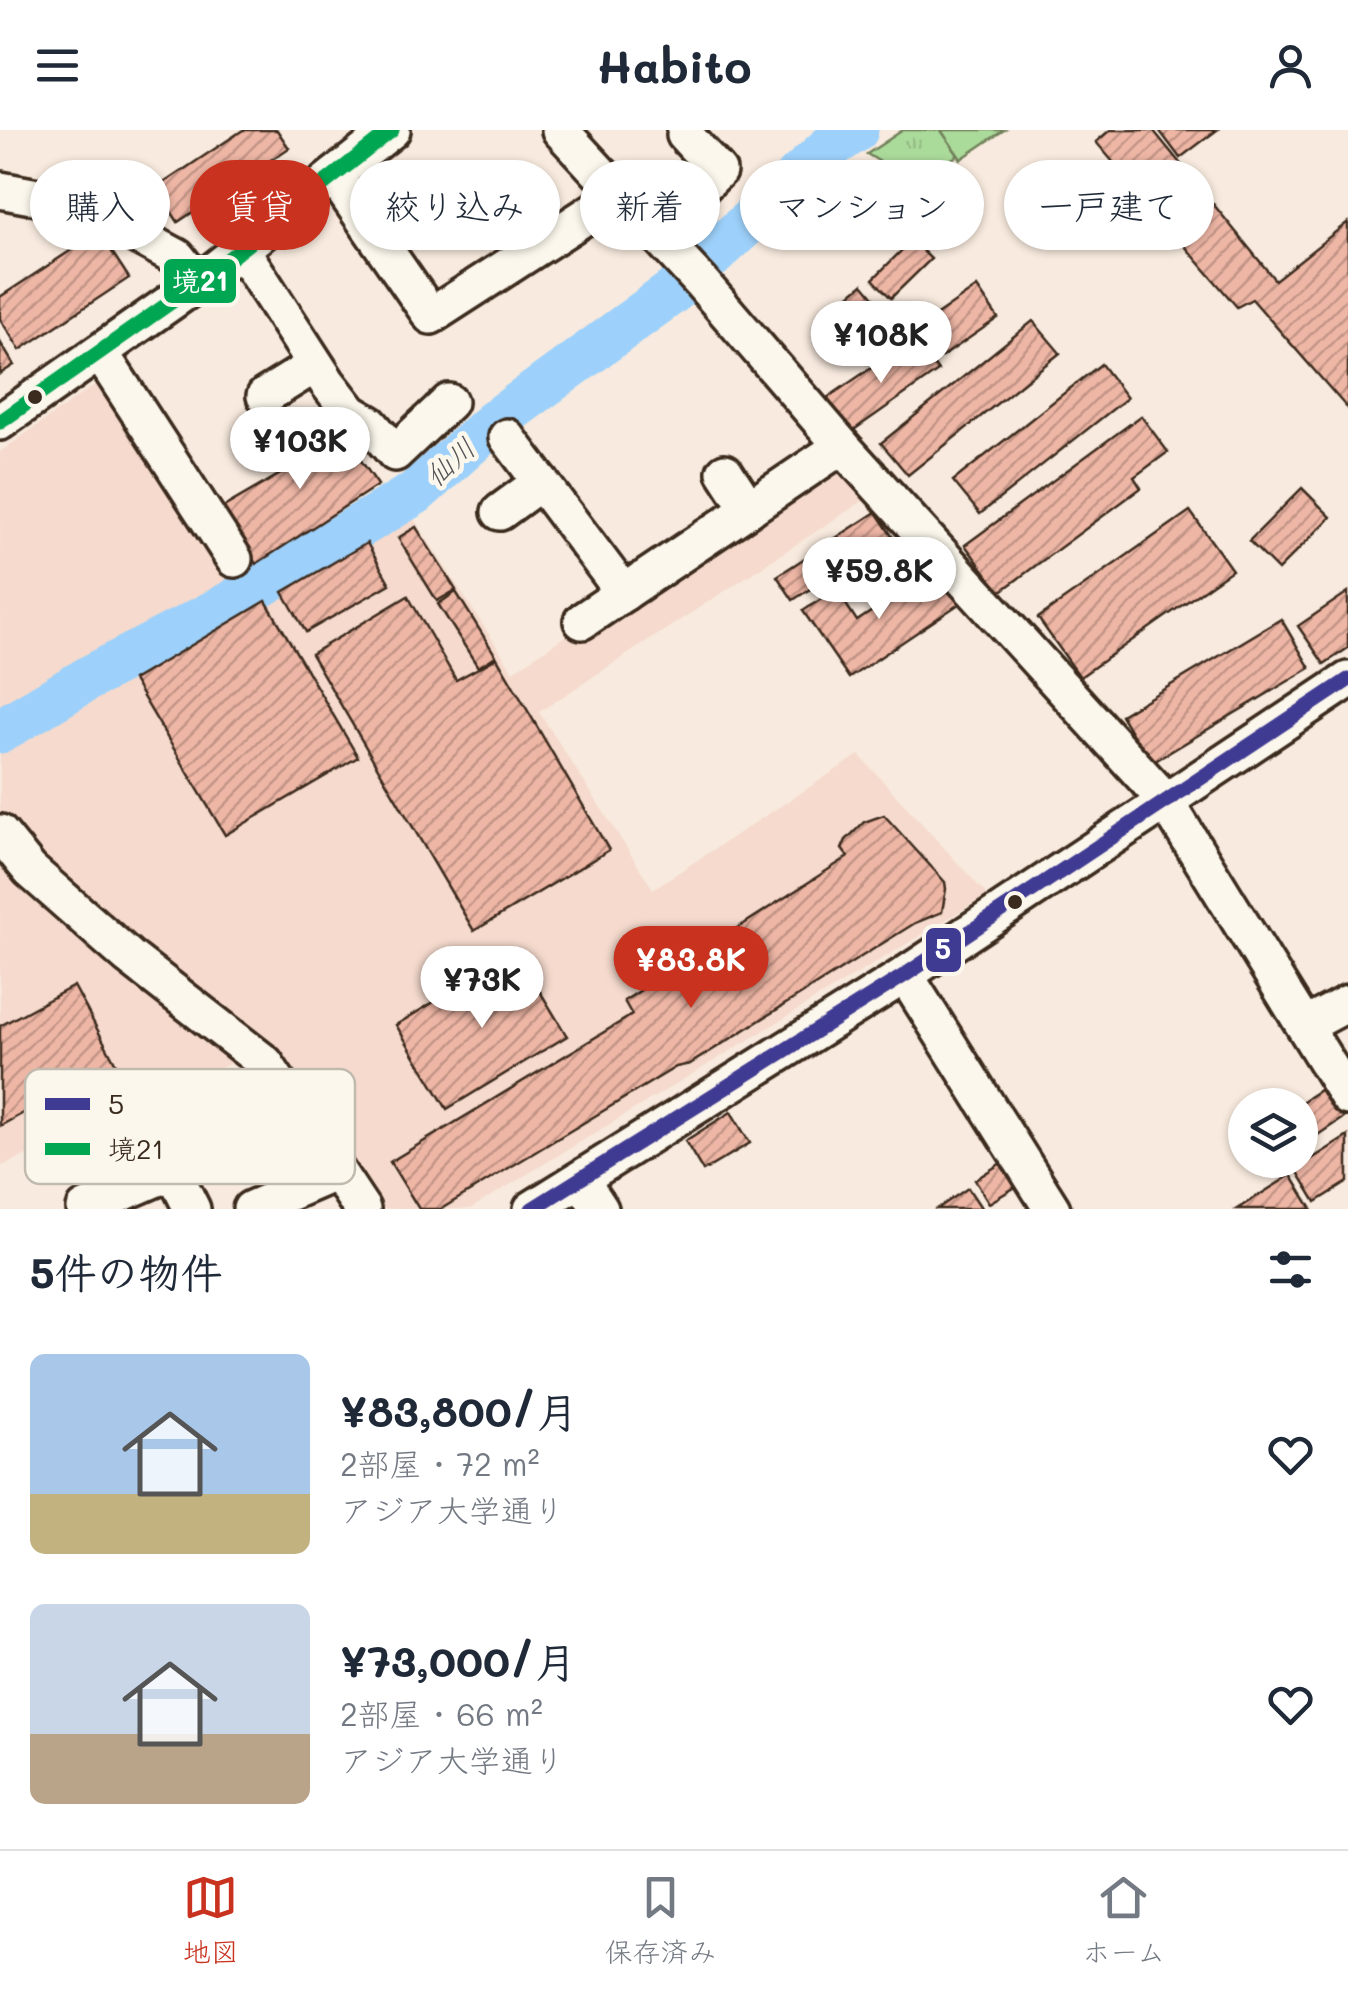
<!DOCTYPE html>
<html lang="ja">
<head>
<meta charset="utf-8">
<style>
  body { margin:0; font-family:Mali,"Klee One",sans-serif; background:#f6f6f7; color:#1f2937; height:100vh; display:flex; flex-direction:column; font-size:38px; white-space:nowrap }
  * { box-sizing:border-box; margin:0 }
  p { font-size:32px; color:#747a83 }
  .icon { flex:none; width:55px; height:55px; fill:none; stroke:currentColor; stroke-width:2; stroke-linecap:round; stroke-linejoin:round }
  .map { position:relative; height:1079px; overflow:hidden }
  .side { display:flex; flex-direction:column; background:#fff; flex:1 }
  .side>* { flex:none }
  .guide { position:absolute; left:30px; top:30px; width:1290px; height:90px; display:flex; gap:20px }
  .buttons { position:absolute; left:1228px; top:958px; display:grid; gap:20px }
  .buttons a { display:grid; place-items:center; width:90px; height:90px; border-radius:50%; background:#fff; box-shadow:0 2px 8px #0004; font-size:50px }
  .price { position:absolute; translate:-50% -85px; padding:0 22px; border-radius:35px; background:#fff; color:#222; font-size:32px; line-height:65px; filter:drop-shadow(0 2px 5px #0008) }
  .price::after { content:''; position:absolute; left:50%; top:60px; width:30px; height:22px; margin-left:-15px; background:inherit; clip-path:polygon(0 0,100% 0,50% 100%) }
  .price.selected { background:#c8321e; color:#fff }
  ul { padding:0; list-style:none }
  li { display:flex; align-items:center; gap:30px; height:250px; padding:0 30px }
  li span { display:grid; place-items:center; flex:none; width:280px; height:200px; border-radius:15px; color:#555 }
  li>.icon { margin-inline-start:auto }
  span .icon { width:120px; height:120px; fill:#fffc; stroke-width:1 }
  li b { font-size:42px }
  h2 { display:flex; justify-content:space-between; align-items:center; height:120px; padding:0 30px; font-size:42px }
  .pill { padding:0 35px; border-radius:45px; background:#fff; box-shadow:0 2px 8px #0004; font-size:35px; line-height:90px }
  .pill.selected { background:#c8321e; color:#fff }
  header { display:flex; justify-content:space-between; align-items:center; height:130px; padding:0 30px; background:#fff; font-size:45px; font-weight:800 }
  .tab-bar { display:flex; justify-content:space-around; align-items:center; height:140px; border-top:2px solid #e0e1e3; background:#fff; font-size:28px; color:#747a83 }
  .tab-bar a { display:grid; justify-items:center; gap:5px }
  .tab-bar .selected { color:#c8321e }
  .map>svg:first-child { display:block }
  .built { fill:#f5dacd }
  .park { fill:url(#park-tufts); stroke:#73825c; stroke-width:2.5 }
  .pitch { fill:#abdb9b; stroke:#73825c; stroke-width:2.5 }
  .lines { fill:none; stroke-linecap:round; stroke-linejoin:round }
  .river { stroke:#9dd1fb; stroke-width:45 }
  .building { fill:url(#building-hatch); stroke:#3b2a1e; stroke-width:2.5 }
  .minor-casing { stroke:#3b2a1e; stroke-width:42 }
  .minor { stroke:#fbf7ec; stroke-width:35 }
  .bus-1-casing { stroke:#fbf7ec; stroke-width:22 }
  .bus-2-casing { stroke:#fbf7ec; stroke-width:22 }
  .bus-1 { stroke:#403b92; stroke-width:15 }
  .bus-2 { stroke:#00a651; stroke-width:15 }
  .bus-dot { fill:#3b2a1e; stroke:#fbf7ec; stroke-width:4 }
  .labels { text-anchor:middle; stroke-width:9; stroke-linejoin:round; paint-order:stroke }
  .water-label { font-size:28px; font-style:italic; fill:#545455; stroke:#fbf7ec }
  .key { fill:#fbf7ec; stroke:#c1baae; stroke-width:2.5 }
  .key-label { font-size:28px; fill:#3b2a1e }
  .line-badge { stroke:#fbf7ec; stroke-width:4 }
  .badge-label { font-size:28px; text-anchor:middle; font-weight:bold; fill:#fff }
</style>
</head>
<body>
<header><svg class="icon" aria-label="menu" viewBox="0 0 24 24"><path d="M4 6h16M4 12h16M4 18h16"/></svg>Habito<svg class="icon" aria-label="person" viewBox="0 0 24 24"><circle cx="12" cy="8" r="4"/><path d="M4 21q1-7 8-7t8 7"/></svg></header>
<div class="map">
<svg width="1348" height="1079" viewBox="0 0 1348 1079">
  <defs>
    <pattern id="park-tufts" width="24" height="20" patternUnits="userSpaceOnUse" patternTransform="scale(2.5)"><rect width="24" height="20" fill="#abdb9b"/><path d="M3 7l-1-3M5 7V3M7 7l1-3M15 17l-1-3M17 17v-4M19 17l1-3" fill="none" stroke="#94bc85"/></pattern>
    <pattern id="building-hatch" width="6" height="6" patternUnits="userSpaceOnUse" patternTransform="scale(2.5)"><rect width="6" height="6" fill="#eeb6a5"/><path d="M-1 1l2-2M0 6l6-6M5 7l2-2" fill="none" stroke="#c29486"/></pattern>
  </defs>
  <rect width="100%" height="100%" fill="#f8eade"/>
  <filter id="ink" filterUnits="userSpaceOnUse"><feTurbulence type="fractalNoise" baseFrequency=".01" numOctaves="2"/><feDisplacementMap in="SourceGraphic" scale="20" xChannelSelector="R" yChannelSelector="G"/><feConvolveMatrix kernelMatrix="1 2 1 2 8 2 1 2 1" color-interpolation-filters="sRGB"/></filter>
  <g filter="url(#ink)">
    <path class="built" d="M96 254 244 476 410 383 513 541 837 326 872 365 539 582 653 759 859 625 987 765 470 1079H375L269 916 0 1037V619L19 607 0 578V322Z"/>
    <path class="park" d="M903 0H941L958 25 915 53 867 24Z"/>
    <path class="pitch" d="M941 0H1004L961 29Z"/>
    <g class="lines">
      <path class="river" d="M0 601 89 548 221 479 415 363 493 293 675 160 830 17 856 0"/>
    </g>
    <g class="building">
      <path d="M243 0H277L289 18 178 92 156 58Z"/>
      <path d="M1110 0H1153L1275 150 1348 92V279L1252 169 1237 177 1096 12Z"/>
      <path d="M1159 0H1217L1180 28Z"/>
      <path d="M99 102 129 148 20 220 0 189V167Z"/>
      <path d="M912 110 931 129 891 168 873 149Z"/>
      <path d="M863 154 888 184 845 220 820 190Z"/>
      <path d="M977 157 998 188 942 227 921 196Z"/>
      <path d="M1033 191 1060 223 908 345 881 313Z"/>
      <path d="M915 208 938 241 848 304 824 270Z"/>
      <path d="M0 212 14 235 0 244Z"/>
      <path d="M1101 234 1127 268 980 384 953 351Z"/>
      <path d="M1141 286 1168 322 1134 347 1141 358 1000 462 965 415Z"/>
      <path d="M332 289 378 355 256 434 222 378 282 343 271 326Z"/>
      <path d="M1302 358 1331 387 1278 440 1249 411Z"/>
      <path d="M1190 381 1232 440 1080 547 1038 488Z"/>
      <path d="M876 382 892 406 793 470 777 446Z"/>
      <path d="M416 397 456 460 437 471 398 408Z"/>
      <path d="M367 413 390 454 306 502 283 462Z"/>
      <path d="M935 440 959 474 849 548 803 481 836 459 857 491Z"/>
      <path d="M456 462 496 526 478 537 438 474Z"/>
      <path d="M1348 462V518L1324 534 1298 496Z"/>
      <path d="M408 466 456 550 497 528 609 720 474 801 311 524Z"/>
      <path d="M266 471 358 627 225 705 133 550Z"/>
      <path d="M1281 489 1310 538 1150 634 1121 585Z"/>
      <path d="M884 685 945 752 946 759 942 782 915 793 690 934 676 937 441 1079H419L390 1032 632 885 624 871 848 727 842 719 846 710 864 692Z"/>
      <path d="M516 822 567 906 447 979 396 895Z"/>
      <path d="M74 856 133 966 48 1012 31 979 0 996V896Z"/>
      <path d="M1326 956 1346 986 1300 1017V975H1297Z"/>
      <path d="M731 982 750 1013 703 1041 685 1011Z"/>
      <path d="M1348 1006V1052L1316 1072 1296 1039Z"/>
      <path d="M1012 1026 1027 1050 989 1073 975 1050Z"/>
      <path d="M1291 1045 1312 1079H1237Z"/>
      <path d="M968 1058 982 1079H937Z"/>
    </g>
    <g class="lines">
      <g class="minor-casing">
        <g id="minor">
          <path d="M560 0 700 151 842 316 1165 670 1348 967"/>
          <path d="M334 46 431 186 620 64"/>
          <path d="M0 60 80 75 177 127 198 153"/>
          <path d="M655 102 718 41 685 5"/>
          <path d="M241 119 327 252 351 283 370 294 395 323 449 272"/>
          <path d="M101 224 234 429"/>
          <path d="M265 266 315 235"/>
          <path d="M0 292 198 153 392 0"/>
          <path d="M507 307 624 463"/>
          <path d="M725 342 749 379"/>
          <path d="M500 382 541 352"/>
          <path d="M582 491 842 316"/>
          <path d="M0 703 30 740 129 827 265 933 362 1079"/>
          <path d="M905 845 1052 1079"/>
          <path d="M1305 896 1348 873"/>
          <path d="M581 1050 600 1079"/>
          <path d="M85 1079 173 1041 192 1079"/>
          <path d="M251 1079 337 1042"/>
          <path d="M532 1079 905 845 1348 550"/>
        </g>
      </g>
      <use href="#minor" class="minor"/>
      <g class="bus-1-casing">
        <path id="bus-1" d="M532 1079 905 845 1348 550"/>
      </g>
      <g class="bus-2-casing">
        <path id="bus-2" d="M0 292 198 153 392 0"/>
      </g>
      <use href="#bus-1" class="bus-1"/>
      <use href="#bus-2" class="bus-2"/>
    </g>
  </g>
  <g class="bus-dot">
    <circle cx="35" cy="267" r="9"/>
    <circle cx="1015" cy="772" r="9"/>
  </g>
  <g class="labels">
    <g class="water-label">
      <text transform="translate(450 332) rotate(-42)" y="10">仙川</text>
    </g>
  </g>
  <rect x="25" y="939" width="330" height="115" rx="15" class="key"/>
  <rect x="45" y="968" width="45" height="12" fill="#403b92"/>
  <rect x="45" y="1013" width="45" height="12" fill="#00a651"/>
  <g class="key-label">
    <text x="108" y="984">5</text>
    <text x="108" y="1029">境21</text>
  </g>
  <g class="line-badge">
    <rect x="162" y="127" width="76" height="48" rx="10" fill="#00a651"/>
    <rect x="924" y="796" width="39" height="48" rx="10" fill="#403b92"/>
  </g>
  <g class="badge-label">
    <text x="200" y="161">境21</text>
    <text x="943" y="829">5</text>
  </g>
</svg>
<div class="buttons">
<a><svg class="icon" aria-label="layers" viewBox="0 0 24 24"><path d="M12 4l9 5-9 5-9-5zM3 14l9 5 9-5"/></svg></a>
</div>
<b class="price" style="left:881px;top:256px">¥108K</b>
<b class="price" style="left:300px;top:362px">¥103K</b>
<b class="price" style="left:879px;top:492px">¥59.8K</b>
<b class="price selected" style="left:691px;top:881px">¥83.8K</b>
<b class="price" style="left:482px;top:901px">¥73K</b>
<div class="guide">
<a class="pill">購入</a>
<a class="pill selected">賃貸</a>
<a class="pill">絞り込み</a>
<a class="pill">新着</a>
<a class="pill">マンション</a>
<a class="pill">一戸建て</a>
</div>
</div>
<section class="side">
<h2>5件の物件<svg class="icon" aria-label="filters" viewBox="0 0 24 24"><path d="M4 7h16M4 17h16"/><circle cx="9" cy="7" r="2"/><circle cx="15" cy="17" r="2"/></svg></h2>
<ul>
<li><span style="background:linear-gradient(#a9c7e8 70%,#c2b280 0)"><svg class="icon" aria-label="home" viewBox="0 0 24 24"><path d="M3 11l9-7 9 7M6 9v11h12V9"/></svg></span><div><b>¥83,800/月</b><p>2部屋 · 72 m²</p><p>アジア大学通り</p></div><svg class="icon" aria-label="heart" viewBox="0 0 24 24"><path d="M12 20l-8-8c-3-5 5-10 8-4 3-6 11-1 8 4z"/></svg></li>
<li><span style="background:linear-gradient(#c9d6e8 65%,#b9a48a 0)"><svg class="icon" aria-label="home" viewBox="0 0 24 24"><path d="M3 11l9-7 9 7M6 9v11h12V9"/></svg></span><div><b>¥73,000/月</b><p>2部屋 · 66 m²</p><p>アジア大学通り</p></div><svg class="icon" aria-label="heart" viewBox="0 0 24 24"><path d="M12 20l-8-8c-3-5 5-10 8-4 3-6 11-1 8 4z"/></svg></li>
</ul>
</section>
<nav class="tab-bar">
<a class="selected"><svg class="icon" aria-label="map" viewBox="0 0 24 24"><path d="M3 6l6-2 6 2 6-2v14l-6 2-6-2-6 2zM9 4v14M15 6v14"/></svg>地図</a>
<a><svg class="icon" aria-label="saved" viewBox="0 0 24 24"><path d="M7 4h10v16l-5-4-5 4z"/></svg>保存済み</a>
<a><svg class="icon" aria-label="home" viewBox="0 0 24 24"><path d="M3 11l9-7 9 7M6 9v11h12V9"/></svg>ホーム</a>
</nav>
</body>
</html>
